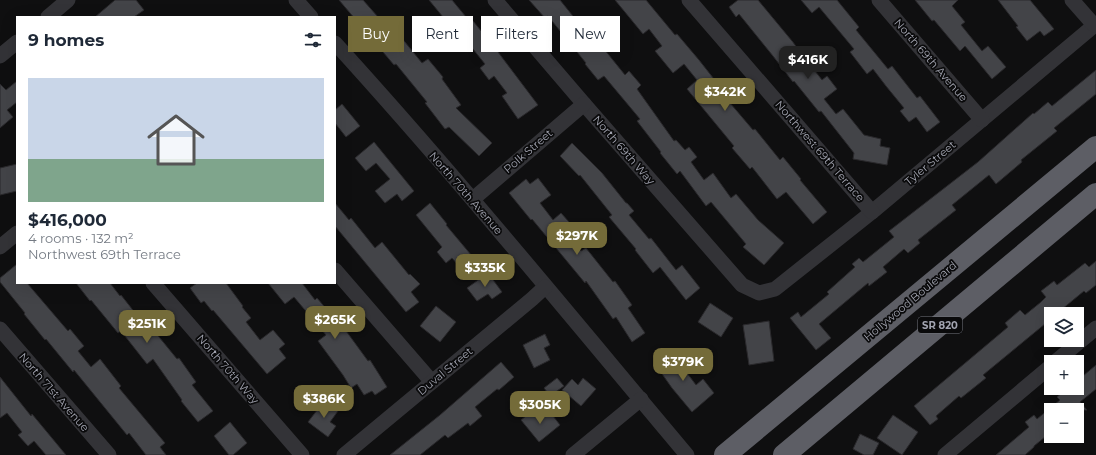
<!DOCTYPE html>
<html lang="en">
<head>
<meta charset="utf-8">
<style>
  body { margin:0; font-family:Montserrat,sans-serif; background:#f2f2f3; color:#1f2937; height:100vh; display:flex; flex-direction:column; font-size:15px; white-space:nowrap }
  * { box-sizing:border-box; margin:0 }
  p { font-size:13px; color:#747a83 }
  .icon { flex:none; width:22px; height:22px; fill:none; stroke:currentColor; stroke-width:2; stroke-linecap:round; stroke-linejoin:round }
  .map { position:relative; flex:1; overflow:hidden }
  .sheet { position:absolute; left:16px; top:16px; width:320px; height:268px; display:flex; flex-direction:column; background:#fff; border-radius:0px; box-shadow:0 4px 16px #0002 }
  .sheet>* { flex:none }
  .hud { position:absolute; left:348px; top:16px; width:380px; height:36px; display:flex; gap:8px }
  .buttons { position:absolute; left:1044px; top:307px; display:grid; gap:8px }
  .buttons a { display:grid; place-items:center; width:40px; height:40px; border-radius:0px; background:#fff; box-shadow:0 4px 16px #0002; font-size:20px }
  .price { position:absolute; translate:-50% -34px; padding:0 9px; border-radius:8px; background:#746b39; color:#fff; font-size:13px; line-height:26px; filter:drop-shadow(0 1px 2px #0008) }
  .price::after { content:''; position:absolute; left:50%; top:24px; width:12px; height:9px; margin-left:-6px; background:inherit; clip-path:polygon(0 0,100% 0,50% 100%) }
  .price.active { background:#222; color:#fff }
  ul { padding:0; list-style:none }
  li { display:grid; align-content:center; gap:8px; height:212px; padding:0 12px }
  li+li { border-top:1px solid #e0e1e3 }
  li span { display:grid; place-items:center; height:124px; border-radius:0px; color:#555 }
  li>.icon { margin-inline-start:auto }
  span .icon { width:72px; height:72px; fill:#fffc; stroke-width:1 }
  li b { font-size:17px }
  h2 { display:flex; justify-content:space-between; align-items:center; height:48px; padding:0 12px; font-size:17px }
  .tag { padding:0 14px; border-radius:0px; background:#fff; box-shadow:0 4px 16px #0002; font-size:14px; line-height:36px }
  .tag.active { background:#746b39; color:#fff }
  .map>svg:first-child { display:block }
  .building { fill:#434448; stroke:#2a292c }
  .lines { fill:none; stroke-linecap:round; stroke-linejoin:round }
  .street { stroke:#333337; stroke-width:15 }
  .highway { stroke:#5d5e65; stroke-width:22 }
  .labels { text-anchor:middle; stroke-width:3.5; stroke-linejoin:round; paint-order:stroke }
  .shield { fill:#0a0a0b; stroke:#74767e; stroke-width:1 }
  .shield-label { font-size:10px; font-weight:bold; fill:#a2a4b0 }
  .street-label { font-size:11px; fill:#a2a4b0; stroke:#0a0a0b }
</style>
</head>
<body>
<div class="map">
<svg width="1096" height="455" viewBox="0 0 1096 455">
  <rect width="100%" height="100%" fill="#0f0f10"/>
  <g class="building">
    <path d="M115 0H136L144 10 134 17H95Z"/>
    <path d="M339 0H363L393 34 396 31 422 63 428 59 443 77 442 79 461 105 456 108 492 143 479 156 449 127 445 129 425 103 427 102 396 64 394 65Z"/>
    <path d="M429 0H452L471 23 473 21 495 48 538 105 518 119 502 96 507 93 494 76 489 80 480 68 485 64 469 44 464 47 455 36 457 34Z"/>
    <path d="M529 0H560L601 51 604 49 625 75 629 71 641 85 637 89 674 141 676 140 685 150 689 147 697 157 691 162 704 180 713 173 731 198 736 194 758 220 784 243 764 265 743 247 746 244 711 202 706 206 680 171 677 174 660 153 661 152 637 121 640 119 604 76 598 80 585 64 586 63 548 16 545 18Z"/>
    <path d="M615 0H646L675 35 677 34 699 60 721 88 719 90 753 130 755 129 780 160 783 157 801 179 800 180 827 212 813 224 786 192 777 199 752 167 750 169 732 148 734 146 687 89 697 80 684 64 673 73 655 51 662 46 649 29 643 34Z"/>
    <path d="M738 0H758L792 41 822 80 827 76 837 89 824 99 836 114 843 109 864 135 881 139 880 146 890 148 887 165 853 159 854 153 821 111 819 112 794 81 793 82 773 56 739 14 736 17 729 7Z"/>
    <path d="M801 0H837L859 27 856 30 888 69 892 66 917 98 920 96 940 122 927 132 916 117 909 122 900 111 904 108 886 86 873 69 867 74 850 52 854 49 819 7 812 13Z"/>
    <path d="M915 0H958L952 6 965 22 961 25 982 51 988 46 1006 67 992 79 965 46 960 51 934 20 932 21Z"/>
    <path d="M998 0H1030L1054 29 1044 36 1040 31 1027 41 1016 27 1018 26Z"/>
    <path d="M1096 70V94L1054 128 1057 131 1021 160 1022 162 996 184 989 175 952 205 956 210 918 240 920 243 908 253 904 249 883 267 887 272 869 286 868 283 819 324 831 338 816 350 790 318 798 312 801 317 829 294 827 292 855 267 852 264 859 258 863 262 894 237 889 231 978 162 1033 113 1034 114 1048 102 1052 106Z"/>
    <path d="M17 81V102L7 110 13 117 0 128V84L6 90Z"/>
    <path d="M342 104 360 126 346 137 335 123V110Z"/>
    <path d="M374 142 414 191 402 201 397 194 385 203 375 191 390 179 376 163 366 171 355 158Z"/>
    <path d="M572 143 602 173 626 203H627L634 211 629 215 649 239 651 238 676 270 682 265 700 288 686 300 660 267 653 273 635 250 636 249 609 217 612 215 580 175 579 176 560 156Z"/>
    <path d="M17 164V191L0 195V168Z"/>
    <path d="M538 178 551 195 540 203 553 220 561 213 569 222 562 228 581 251 586 248 613 282 615 281 632 305 628 308 645 333 632 342 616 317 613 319 586 281 585 283 532 219 531 220 509 193 526 179 530 184Z"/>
    <path d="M335 203 349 220 351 218 375 248 382 242 409 275 410 274 420 284 411 292 419 302 406 312 335 226Z"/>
    <path d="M430 203 447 224 446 225 472 256 460 267 452 258 446 263 437 252 442 247 416 215Z"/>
    <path d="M1096 261V285L1086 293 1084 291 1061 310 1065 314H1051V319L983 375 986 378 961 398 959 396 936 416 938 419 930 425 914 406 1008 327 1005 323 1020 310 1025 315 1041 302 1046 297 1041 291 1054 281 1057 285 1085 263 1089 267Z"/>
    <path d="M17 264V283H27L68 331 70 329 84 346 78 351 91 367 100 359 121 386 119 388 165 443 160 447 166 455H146L129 433 127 435 74 370 73 372 46 339 45 340 24 314 25 313 0 282V278Z"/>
    <path d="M488 273 502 292 492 299 488 294 477 301 467 288Z"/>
    <path d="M76 283H110L120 296 121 295 143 323 146 321 177 359 179 358 196 382 192 385 213 411 198 422 181 401 182 400 153 359 147 364 121 331 118 333 91 300 90 301Z"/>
    <path d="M197 283H226L243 306 242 307 251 318 246 322 260 340 273 330 285 344 279 349 286 358 267 374 213 310 212 311 204 301 201 303 190 288Z"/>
    <path d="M268 283H302L315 300 317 298 340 325 341 324 368 361 370 360 387 387 375 395 372 391 364 395 357 384 351 388 343 375 318 341 326 335 294 297 285 304Z"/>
    <path d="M710 303 733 318 721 337 698 322Z"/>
    <path d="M436 306 456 322 440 342 420 326Z"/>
    <path d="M769 321 774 361 749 365 743 325Z"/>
    <path d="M545 334 550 345 544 348 550 360 534 368 523 345Z"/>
    <path d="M674 349 681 358 678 361 696 385 703 379 714 393 692 412 672 388 655 364Z"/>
    <path d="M501 362 514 377 499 390 497 389 475 407 482 416 470 426 468 423 448 438 445 435 420 455H390L440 415Z"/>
    <path d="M1096 365V389L1080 402 1087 410H1051V432L1034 446V447L1025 455H996L1029 427 1025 422 1034 415 1037 419 1060 400 1057 397 1068 388H1077V381Z"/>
    <path d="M0 377 31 416 32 414 66 455H46L34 441 28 446 18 435 22 432 7 413 0 418Z"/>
    <path d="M557 378 564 386 550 396 544 388Z"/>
    <path d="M583 378 596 389 581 406 562 390 572 379 578 385Z"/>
    <path d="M324 401 338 411 330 422 336 426 328 437 308 422Z"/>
    <path d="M535 409 542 418 550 412 560 425 539 442 521 420Z"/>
    <path d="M893 415 918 432 902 455 877 438Z"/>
    <path d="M230 422 247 443 233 455H229L214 436Z"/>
    <path d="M860 434 879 443 873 455H864L853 449Z"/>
  </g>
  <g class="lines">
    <g class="street">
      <path d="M296 0 311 17"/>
      <path d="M495 0 584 104 742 285 759 293 775 289 872 212 1096 24"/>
      <path d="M689 0 872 212"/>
      <path d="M879 0 982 120"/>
      <path d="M1072 0 1094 25"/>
      <path d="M48 17 68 0"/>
      <path d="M335 43C457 177 571 317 687 455"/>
      <path d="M0 56 17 42"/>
      <path d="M473 199 584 104"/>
      <path d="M0 247 17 233"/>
      <path d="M335 270 432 382"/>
      <path d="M153 283 302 455"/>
      <path d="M0 329 109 455"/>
      <path d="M1055 362 1096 328"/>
      <path d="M344 455 532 299 545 287"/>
      <path d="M573 455 641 399"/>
      <path d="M945 455 1051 366"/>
    </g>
    <g class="highway">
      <path d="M725 455 1096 147"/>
      <path d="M784 455 1096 194"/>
    </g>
  </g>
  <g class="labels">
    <rect class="shield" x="918" y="317" width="44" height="16" rx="3"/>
    <g class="shield-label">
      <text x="940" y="329">SR 820</text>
    </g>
    <g class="street-label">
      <text transform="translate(931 60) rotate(49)" y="4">North 69th Avenue</text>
      <text transform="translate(624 150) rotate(49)" y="4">North 69th Way</text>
      <text transform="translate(528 151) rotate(-41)" y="4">Polk Street</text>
      <text transform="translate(820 151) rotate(49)" y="4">Northwest 69th Terrace</text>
      <text transform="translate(930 163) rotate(-40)" y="4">Tyler Street</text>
      <text transform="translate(466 193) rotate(49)" y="4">North 70th Avenue</text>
      <text transform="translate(910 301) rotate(-40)" y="4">Hollywood Boulevard</text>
      <text transform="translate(228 369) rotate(49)" y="4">North 70th Way</text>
      <text transform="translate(445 371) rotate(-40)" y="4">Duval Street</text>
      <text transform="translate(54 392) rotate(49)" y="4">North 71st Avenue</text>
    </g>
  </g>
</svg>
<div class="buttons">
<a><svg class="icon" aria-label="layers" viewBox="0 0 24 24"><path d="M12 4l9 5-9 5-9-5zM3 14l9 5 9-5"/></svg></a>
<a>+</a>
<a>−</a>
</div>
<b class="price active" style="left:808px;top:80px">$416K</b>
<b class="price" style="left:725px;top:112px">$342K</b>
<b class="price" style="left:577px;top:256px">$297K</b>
<b class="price" style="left:485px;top:288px">$335K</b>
<b class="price" style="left:335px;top:340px">$265K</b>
<b class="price" style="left:147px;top:344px">$251K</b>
<b class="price" style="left:683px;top:382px">$379K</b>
<b class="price" style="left:324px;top:419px">$386K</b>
<b class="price" style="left:540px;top:425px">$305K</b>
<div class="hud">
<a class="tag active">Buy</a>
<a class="tag">Rent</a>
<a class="tag">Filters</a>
<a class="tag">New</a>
</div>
<section class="sheet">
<h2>9 homes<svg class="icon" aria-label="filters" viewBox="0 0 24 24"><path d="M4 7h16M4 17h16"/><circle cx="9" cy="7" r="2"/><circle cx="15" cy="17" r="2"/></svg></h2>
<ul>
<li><span style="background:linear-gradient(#c9d6e8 65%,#7fa58c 0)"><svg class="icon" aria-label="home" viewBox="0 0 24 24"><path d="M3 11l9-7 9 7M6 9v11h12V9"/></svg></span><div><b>$416,000</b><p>4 rooms · 132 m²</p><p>Northwest 69th Terrace</p></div></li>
</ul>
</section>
</div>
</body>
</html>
